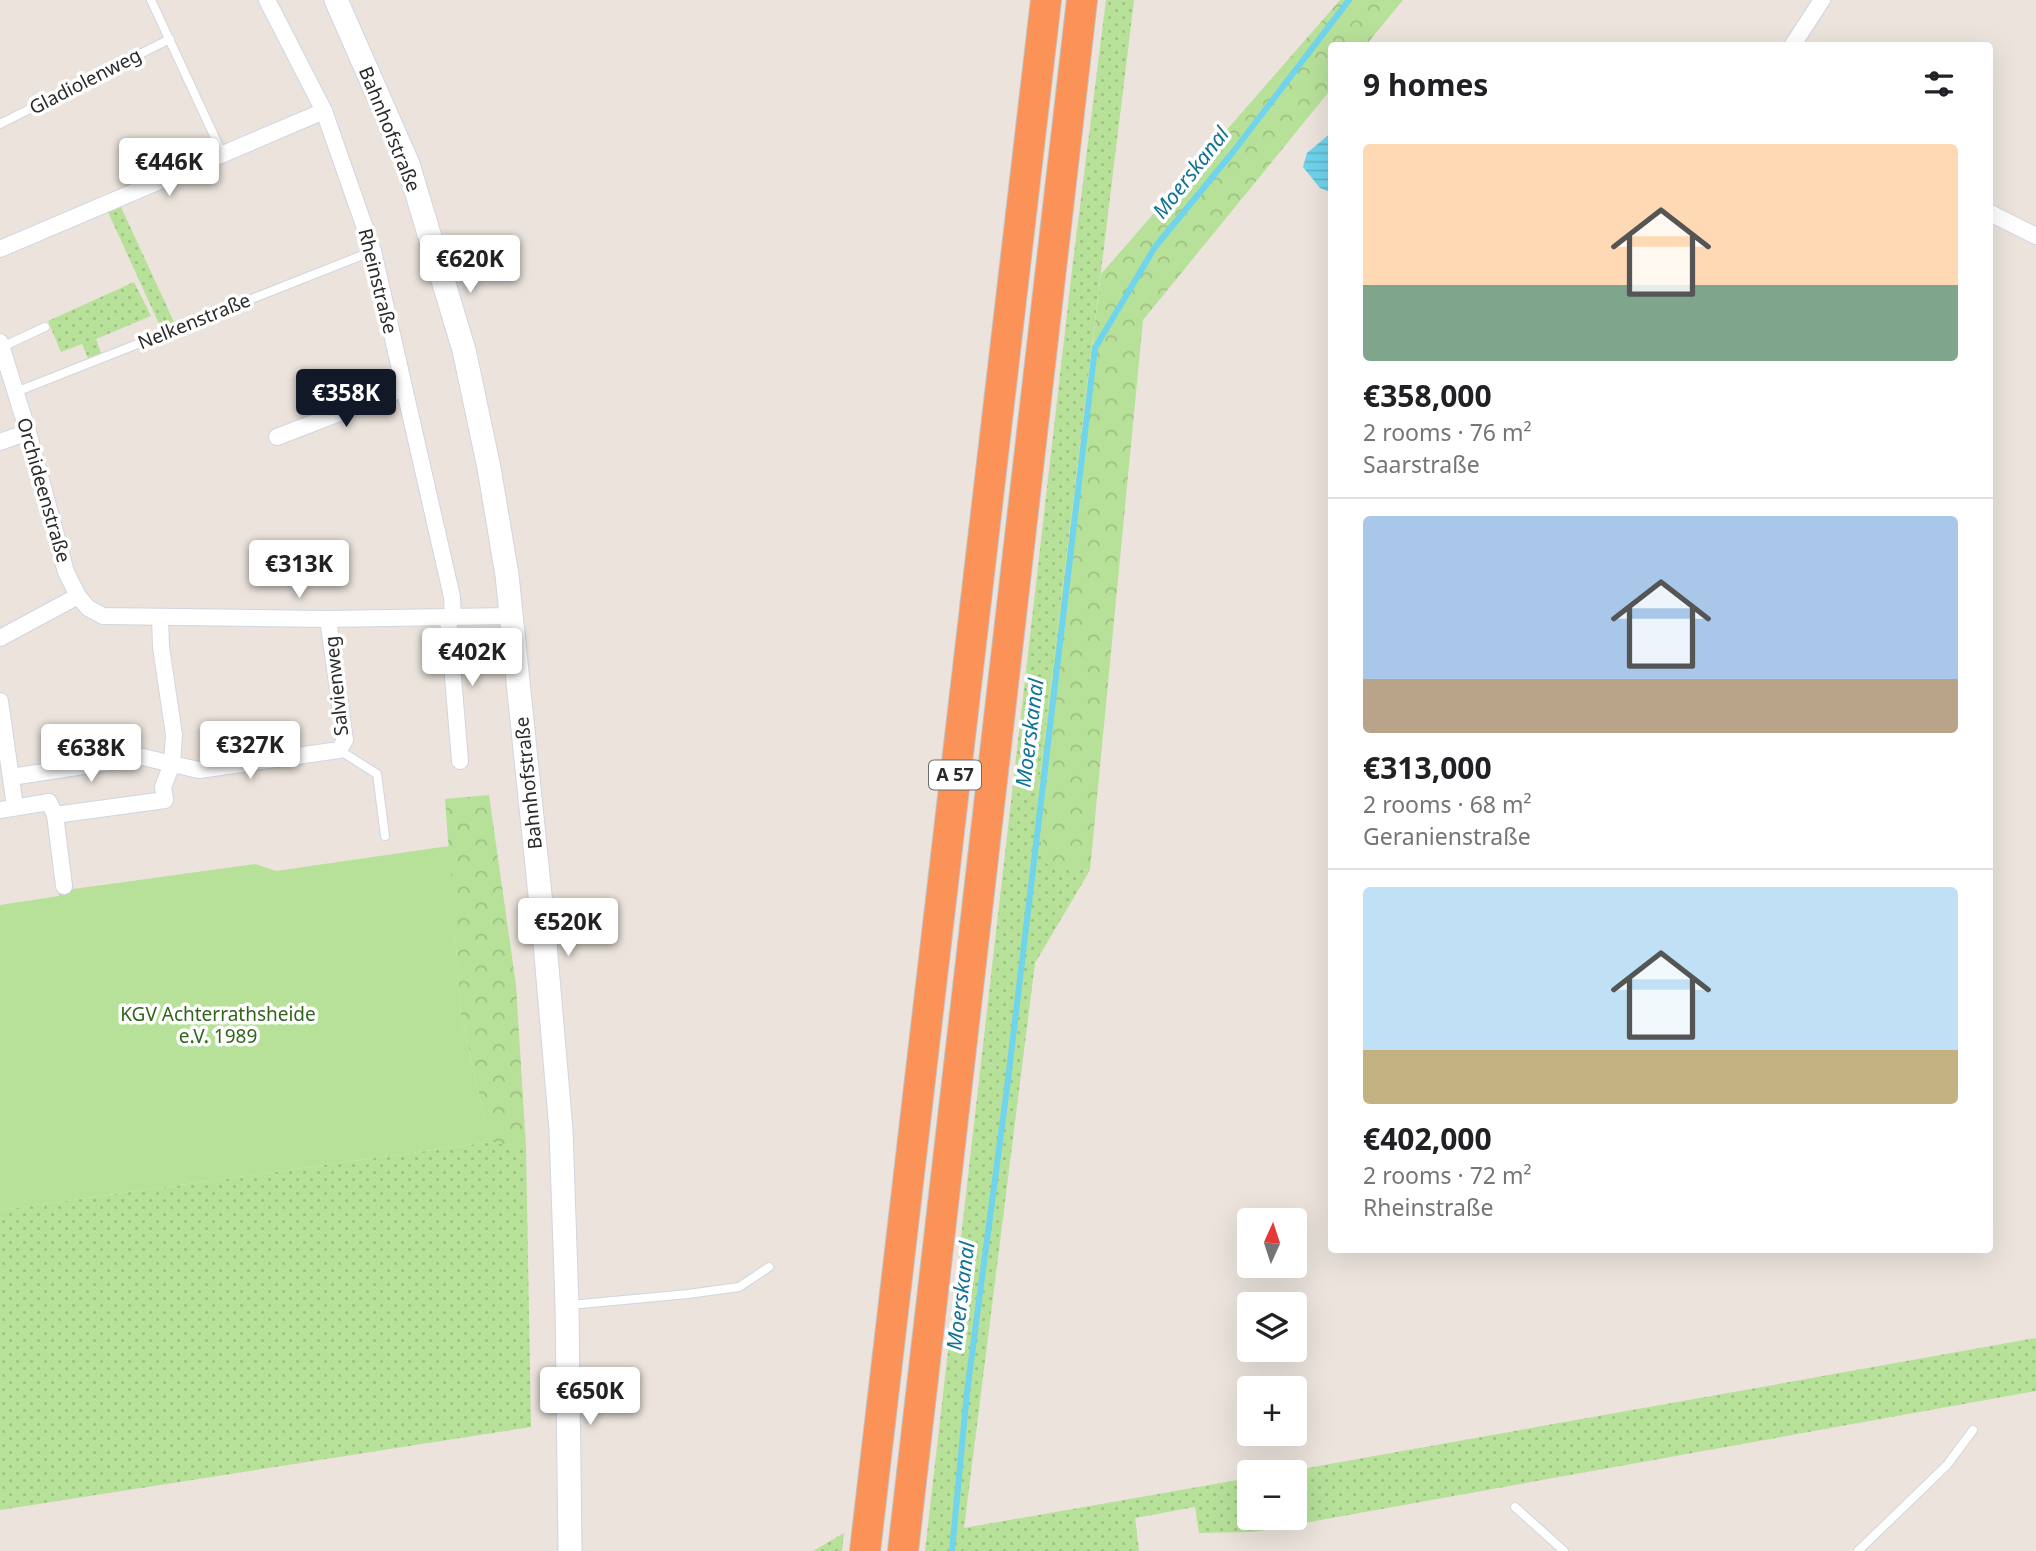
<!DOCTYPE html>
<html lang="en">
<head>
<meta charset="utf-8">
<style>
  body { margin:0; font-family:"Noto Sans",sans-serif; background:#f2f2f2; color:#202124; height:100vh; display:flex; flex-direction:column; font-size:26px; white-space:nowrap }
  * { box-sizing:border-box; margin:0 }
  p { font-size:23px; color:#757577 }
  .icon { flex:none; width:38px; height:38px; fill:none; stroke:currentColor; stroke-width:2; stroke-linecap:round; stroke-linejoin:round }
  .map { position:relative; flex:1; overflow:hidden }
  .details { position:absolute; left:1328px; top:42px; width:665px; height:1211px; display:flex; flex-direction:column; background:#fff; border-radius:7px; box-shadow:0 7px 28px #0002 }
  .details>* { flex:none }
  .needle { width:46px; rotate:3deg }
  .fabs { position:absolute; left:1237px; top:1208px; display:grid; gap:14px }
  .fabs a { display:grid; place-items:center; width:70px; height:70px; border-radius:7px; background:#fff; box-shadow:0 7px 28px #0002; font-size:35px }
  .price { position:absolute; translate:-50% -60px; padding:0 16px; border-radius:7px; background:#fff; color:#222; font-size:23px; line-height:46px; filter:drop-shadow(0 2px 4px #0008) }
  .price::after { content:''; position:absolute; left:50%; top:42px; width:21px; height:16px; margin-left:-10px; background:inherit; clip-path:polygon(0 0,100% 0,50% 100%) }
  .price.current { background:#111827; color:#fff }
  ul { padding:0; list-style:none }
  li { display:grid; align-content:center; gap:14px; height:371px; padding:0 35px }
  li+li { border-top:2px solid #e0e0e0 }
  li span { display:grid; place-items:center; height:217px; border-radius:7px; color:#555 }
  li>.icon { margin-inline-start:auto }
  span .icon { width:126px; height:126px; fill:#fffc; stroke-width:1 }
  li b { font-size:30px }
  h2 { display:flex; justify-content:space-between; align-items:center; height:84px; padding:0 35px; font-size:30px }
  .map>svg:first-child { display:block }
  .grass { fill:url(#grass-dots) }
  .forest { fill:url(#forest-crowns) }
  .garden { fill:#b7e199 }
  .water { fill:url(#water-rules) }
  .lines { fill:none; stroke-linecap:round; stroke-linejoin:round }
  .stream { stroke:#70d4ec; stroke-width:6 }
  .service-casing { stroke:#d1d5e2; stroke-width:10 }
  .minor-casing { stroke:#d1d5e2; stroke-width:18 }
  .secondary-casing { stroke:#d1d5e2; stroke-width:25 }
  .motorway-casing { stroke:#c3c3c3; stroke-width:32 }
  .service { stroke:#fff; stroke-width:8 }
  .minor { stroke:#fff; stroke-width:16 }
  .secondary { stroke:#fff; stroke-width:23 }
  .motorway { stroke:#fb9257; stroke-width:30 }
  .labels { text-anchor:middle; stroke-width:7; stroke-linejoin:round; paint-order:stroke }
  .shield { fill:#fff; stroke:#6a6a6a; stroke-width:2 }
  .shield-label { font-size:18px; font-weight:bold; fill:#2a2a2a }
  .street-label { font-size:19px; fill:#2a2a2a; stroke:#fff }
  .park-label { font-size:19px; fill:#30651b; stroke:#fff }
  .water-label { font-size:21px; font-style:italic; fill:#107297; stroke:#fff }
</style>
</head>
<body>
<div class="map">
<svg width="2036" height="1551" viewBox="0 0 2036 1551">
  <defs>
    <pattern id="grass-dots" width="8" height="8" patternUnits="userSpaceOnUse" patternTransform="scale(1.75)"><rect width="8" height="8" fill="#b7e199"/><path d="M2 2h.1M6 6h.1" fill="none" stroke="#9ec184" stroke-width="1.8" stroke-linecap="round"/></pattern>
    <pattern id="forest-crowns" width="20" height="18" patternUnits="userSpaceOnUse" patternTransform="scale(1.75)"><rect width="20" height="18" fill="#b7e199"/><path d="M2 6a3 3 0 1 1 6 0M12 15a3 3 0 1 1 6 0" fill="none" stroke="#9ec184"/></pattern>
    <pattern id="water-rules" width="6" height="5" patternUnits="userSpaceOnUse" patternTransform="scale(1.75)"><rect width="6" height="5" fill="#70d4ec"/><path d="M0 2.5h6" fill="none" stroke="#61b6cb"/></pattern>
  </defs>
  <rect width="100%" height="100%" fill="#ebe3dc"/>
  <g class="grass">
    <path d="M1106 0H1134L1037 798 1047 863 1090 870 1035 963 964 1528 1249 1478 1250 1517H1295V1472H1285L2036 1338V1391L1254 1532 1199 1533 1195 1507 1135 1518 1139 1551H925L1072 270Z"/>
    <path d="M121 207 174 322 161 328 108 212Z"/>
    <path d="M134 282 151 316 96 339 101 353 88 358 82 344 61 352 48 321Z"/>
    <path d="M490 1142 526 1147 531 1427 0 1510V1210Z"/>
    <path d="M844 1533 842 1551H813Z"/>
  </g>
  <g class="forest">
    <path d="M1340 0H1403L1366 45 1332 46V88L1143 320 1090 870 1046 864 1037 798 1101 274Z"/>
    <path d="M489 795 516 985 526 1147 490 1142 461 1015 445 799Z"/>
  </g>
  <path class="garden" d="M449 846 461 1015 490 1142 0 1210V905L59 896V891L255 864 276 871Z"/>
  <path class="water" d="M1332 132V193L1320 188 1303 167 1307 153Z"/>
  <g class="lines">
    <path class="stream" d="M952 1551 967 1392 1007 1088 1095 348 1155 247 1233 152 1349 0"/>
    <g class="service-casing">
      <g id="service">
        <path d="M151 0 223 155"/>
        <path d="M0 124 170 39"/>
        <path d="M2 347 45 327"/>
        <path d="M16 392 373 251"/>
        <path d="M339 750 377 774 385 836"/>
        <path d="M570 1305 688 1294 739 1287 769 1267"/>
        <path d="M1515 1507 1564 1551"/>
        <path d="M1858 1551 1947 1465 1973 1430"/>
      </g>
    </g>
    <g class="minor-casing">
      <g id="minor">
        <path d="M267 0 324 111 373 251 452 597 453 617"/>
        <path d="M1792 46 1822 0"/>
        <path d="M1990 213 2036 236"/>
        <path d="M0 249 324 111"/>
        <path d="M0 342 28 432 66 572 78 596 88 608 103 616 328 619 511 616"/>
        <path d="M277 437 404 388"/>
        <path d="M0 442 28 432"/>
        <path d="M160 617 161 647 174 735 172 764 199 770 339 750 345 740 328 619"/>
        <path d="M448 617 460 761"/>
        <path d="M0 638 78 596"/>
        <path d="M0 701 15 807"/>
        <path d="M11 777 143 757 172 764 163 787 165 800 55 815"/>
        <path d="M0 810 49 802 55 815 64 886"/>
      </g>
    </g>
    <g class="secondary-casing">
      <path id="secondary" d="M336 0 408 164 464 350 489 468 507 575 545 943 561 1130 567 1305 570 1551"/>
    </g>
    <g class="motorway-casing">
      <g id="motorway">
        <path d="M865 1551 1046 0"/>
        <path d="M903 1551 1082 0"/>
      </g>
    </g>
    <use href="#service" class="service"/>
    <use href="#minor" class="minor"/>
    <use href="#secondary" class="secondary"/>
    <use href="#motorway" class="motorway"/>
  </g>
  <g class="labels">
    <rect class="shield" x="929" y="760.5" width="52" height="29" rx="5"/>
    <g class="shield-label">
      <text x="955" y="781">A 57</text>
    </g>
    <g class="street-label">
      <text transform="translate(85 81) rotate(-27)" y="7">Gladiolenweg</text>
      <text transform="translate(390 129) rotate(68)" y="7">Bahnhofstraße</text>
      <text transform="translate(378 281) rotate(76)" y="7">Rheinstraße</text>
      <text transform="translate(194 321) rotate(-22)" y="7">Nelkenstraße</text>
      <text transform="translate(44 490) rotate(74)" y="7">Orchideenstraße</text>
      <text transform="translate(336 686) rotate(-96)" y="7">Salvienweg</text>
      <text transform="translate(528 783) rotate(-96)" y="7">Bahnhofstraße</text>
    </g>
    <g class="park-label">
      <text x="218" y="1021">KGV Achterrathsheide<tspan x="218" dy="22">e.V. 1989</tspan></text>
    </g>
    <g class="water-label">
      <text transform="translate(1191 173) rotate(-52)" y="7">Moerskanal</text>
      <text transform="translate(1030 733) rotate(-83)" y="7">Moerskanal</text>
      <text transform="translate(961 1296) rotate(-83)" y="7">Moerskanal</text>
    </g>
  </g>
</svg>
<div class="fabs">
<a><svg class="needle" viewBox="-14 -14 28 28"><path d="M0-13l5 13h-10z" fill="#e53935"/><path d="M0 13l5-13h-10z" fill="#757577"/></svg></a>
<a><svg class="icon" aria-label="layers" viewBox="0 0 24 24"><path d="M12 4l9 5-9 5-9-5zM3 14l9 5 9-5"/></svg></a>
<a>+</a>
<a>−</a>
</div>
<b class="price" style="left:169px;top:198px">€446K</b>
<b class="price" style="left:470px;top:295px">€620K</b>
<b class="price current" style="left:346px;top:429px">€358K</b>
<b class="price" style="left:299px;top:600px">€313K</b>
<b class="price" style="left:472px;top:688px">€402K</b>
<b class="price" style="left:250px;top:781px">€327K</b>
<b class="price" style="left:91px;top:784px">€638K</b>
<b class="price" style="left:568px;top:958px">€520K</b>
<b class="price" style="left:590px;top:1427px">€650K</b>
<section class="details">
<h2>9 homes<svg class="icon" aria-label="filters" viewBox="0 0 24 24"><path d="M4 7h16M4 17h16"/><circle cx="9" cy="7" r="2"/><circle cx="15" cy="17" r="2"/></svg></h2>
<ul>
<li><span style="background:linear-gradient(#ffd9b3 65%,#7fa58c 0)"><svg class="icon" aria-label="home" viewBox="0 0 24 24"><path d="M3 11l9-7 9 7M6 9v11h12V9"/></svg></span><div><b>€358,000</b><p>2 rooms · 76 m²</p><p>Saarstraße</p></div></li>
<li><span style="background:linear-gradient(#a9c7e8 75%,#b9a48a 0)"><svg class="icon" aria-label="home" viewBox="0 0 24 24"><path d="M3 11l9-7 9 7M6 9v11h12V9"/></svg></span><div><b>€313,000</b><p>2 rooms · 68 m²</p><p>Geranienstraße</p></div></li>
<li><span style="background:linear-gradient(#bfe0f5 75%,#c2b280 0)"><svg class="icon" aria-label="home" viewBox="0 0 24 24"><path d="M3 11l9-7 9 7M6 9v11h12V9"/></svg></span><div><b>€402,000</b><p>2 rooms · 72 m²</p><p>Rheinstraße</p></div></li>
</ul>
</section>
</div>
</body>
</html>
